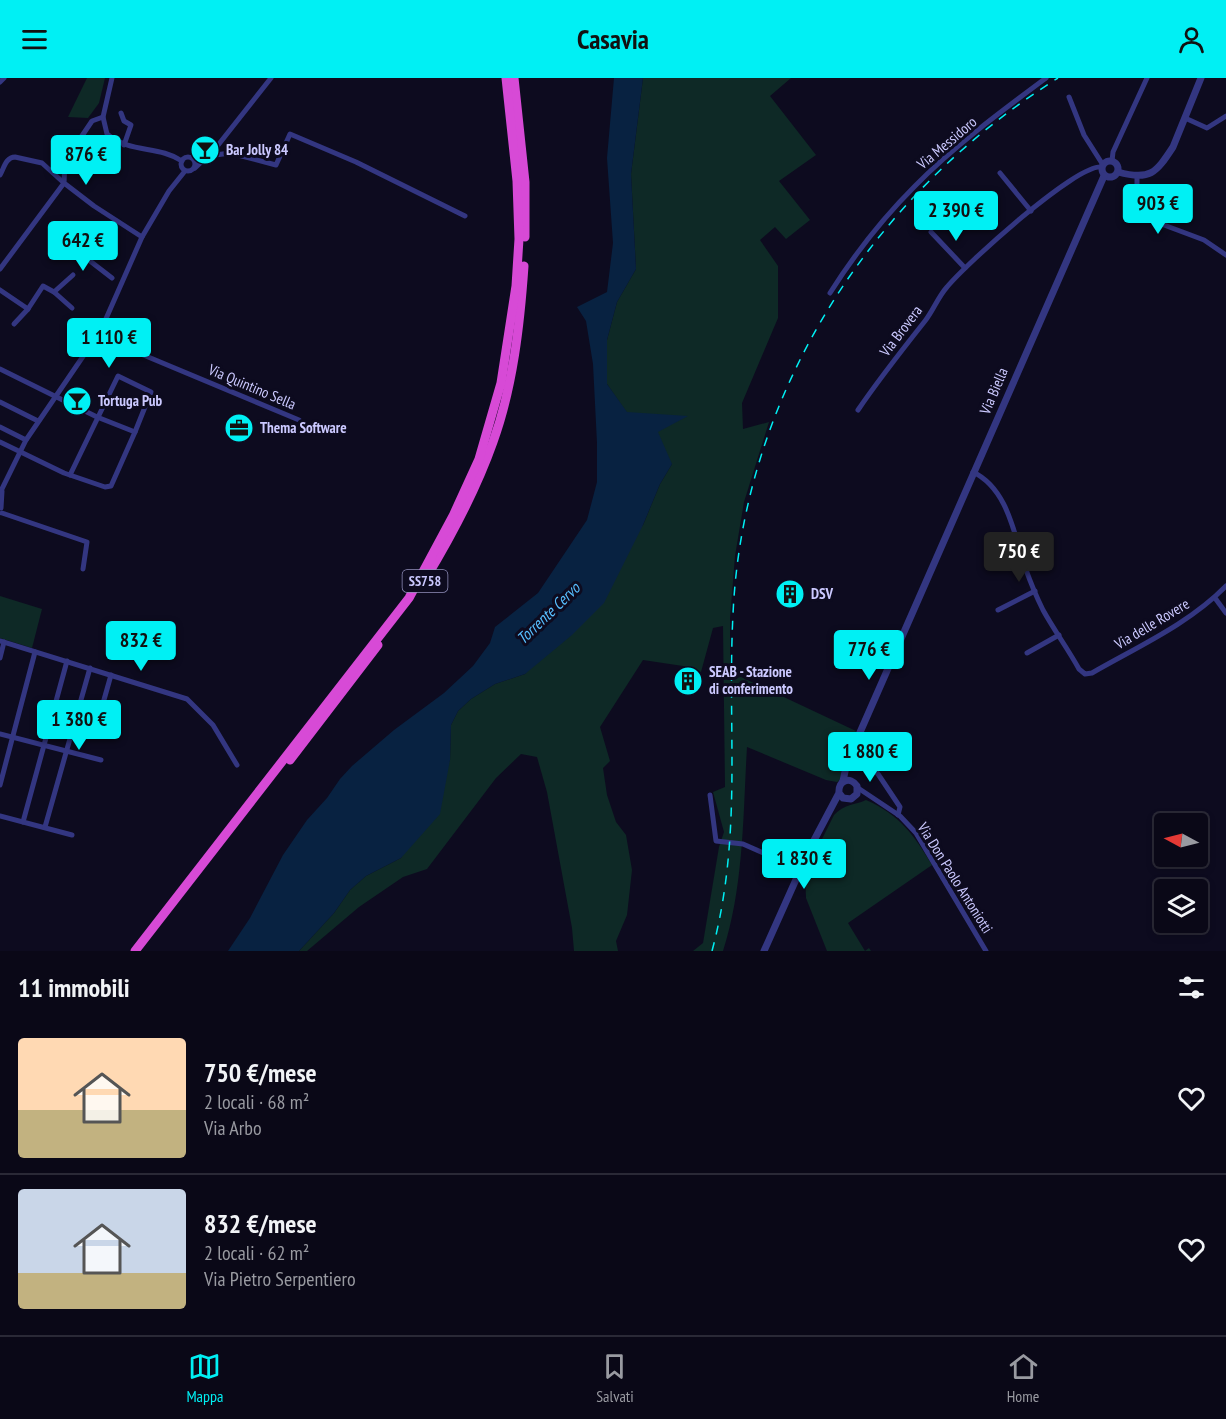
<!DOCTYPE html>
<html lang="it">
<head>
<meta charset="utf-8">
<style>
  body { margin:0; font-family:"PT Sans Narrow",sans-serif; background:#131120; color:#f1f3f6; height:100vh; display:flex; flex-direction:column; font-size:22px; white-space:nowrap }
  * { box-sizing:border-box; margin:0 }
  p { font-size:20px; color:#999aa1 }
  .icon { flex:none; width:33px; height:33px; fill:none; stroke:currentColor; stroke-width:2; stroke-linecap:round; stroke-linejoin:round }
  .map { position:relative; height:873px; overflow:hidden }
  .drawer { display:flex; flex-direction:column; background:#0a0817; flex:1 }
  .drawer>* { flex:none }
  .needle { width:39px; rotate:277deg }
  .fabs { position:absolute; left:1154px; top:735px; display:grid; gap:12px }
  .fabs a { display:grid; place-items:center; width:54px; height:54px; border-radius:6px; background:#0a0817; box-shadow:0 3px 9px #0003,0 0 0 2px #2a2936; font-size:30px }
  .price { position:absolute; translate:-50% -51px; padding:0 14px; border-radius:6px; background:#00f0f4; color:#111; font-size:20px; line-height:39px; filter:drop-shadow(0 2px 3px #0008) }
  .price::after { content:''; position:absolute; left:50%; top:36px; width:18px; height:14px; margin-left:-9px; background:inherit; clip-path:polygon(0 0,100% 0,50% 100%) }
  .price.current { background:#222; color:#fff }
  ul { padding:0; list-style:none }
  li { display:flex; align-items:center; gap:18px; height:150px; padding:0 18px }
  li+li { border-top:2px solid #2a2936 }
  li span { display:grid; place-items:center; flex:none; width:168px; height:120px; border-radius:6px; color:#555 }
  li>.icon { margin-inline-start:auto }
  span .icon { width:72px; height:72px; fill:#fffc; stroke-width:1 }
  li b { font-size:26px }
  h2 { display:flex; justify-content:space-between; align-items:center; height:72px; padding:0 18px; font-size:26px }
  header { display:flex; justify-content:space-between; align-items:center; height:78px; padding:0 18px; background:#00f0f4; color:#111; font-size:27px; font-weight:800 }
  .menu { display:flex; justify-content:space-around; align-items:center; height:84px; border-top:2px solid #2a2936; background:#0a0817; font-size:16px; color:#999aa1 }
  .menu a { display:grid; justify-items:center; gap:3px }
  .menu .current { color:#00f0f4 }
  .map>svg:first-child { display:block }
  .green { fill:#0e2926 }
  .water { fill:#082241 }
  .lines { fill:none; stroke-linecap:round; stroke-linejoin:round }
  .minor { stroke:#333681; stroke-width:5 }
  .tertiary { stroke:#333681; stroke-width:7 }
  .trunk { stroke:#d74ad6; stroke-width:9 }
  .rail { stroke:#00f0f4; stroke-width:1.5; stroke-dasharray:9 8; stroke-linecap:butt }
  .labels { text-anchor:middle; stroke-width:6; stroke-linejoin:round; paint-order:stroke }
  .shield { fill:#0d0b1f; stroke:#9290bc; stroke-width:1.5 }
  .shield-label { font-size:14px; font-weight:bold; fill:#cbc9ff }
  .street-label { font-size:15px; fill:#cbc9ff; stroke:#0d0b1f }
  .poi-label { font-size:15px; font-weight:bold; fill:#cbc9ff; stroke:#0d0b1f; text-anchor:start }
  .water-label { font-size:16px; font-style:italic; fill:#57bfff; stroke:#0d0b1f }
</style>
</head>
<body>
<header><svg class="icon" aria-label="menu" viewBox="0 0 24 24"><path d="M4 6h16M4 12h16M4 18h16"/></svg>Casavia<svg class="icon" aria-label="person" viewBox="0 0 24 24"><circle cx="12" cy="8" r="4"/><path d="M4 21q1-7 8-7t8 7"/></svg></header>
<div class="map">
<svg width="1226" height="873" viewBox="0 0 1226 873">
  <rect width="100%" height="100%" fill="#0d0b1f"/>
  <g class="green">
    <path d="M87 0H105L99 25 88 40 68 39Z"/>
    <path d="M643 0H791L770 18 816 77 779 103 810 142 786 161 775 149 760 162 778 188V240L742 325 743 351 769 344 744 424 735 478 730 541V592L734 600 741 599 856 653 843 683 840 702 837 704 826 702 747 669C743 736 744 808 723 873H693L703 865 719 769 724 754 713 714 725 709 723 548 713 550 701 594 683 588 643 582 600 649 610 683 603 690 607 717 616 744 626 757 632 792 627 837 616 863 618 873H574L572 850 547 714 537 679 521 676 496 700 427 791 403 799 359 829 307 873H299L334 835 350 812 366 798 401 780 450 682 451 647 458 633 471 621 495 606 525 596 643 447 660 406 672 386 627 335 607 306V262L617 224 636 191 631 96Z"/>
    <path d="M0 518 42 531 32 570 0 560Z"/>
    <path d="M866 722C900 737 914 757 932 787L848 845 865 873 869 870 871 873H827L806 820 805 795 834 737C844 726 855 727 866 722Z"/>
  </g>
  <path class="water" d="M614 0H643L631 96 636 191 617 224 607 262V306L627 334 688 338 658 354 672 386 660 406 643 447 604 525 572 557 525 596 495 606 471 621 458 633 451 647 450 682 440 736 401 780 366 798 350 812 334 835 299 873H228L250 840 283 777 307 742 327 720 340 701 352 688 394 652 444 615 473 588 490 565 495 549 538 515 587 442 597 404V365L593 286 586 243 577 229 607 214 613 165 607 80Z"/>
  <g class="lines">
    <g class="minor">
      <path d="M112 0 103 39 107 56C131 76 158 67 182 83"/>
      <path d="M0 4 4 0"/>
      <path d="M1069 19 1084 57 1103 87"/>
      <path d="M121 35 124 43 131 47 124 67"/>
      <path d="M103 39 92 43 65 83 64 105 94 128 142 159"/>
      <path d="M1185 40 1207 50 1226 38"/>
      <path d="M208 78 230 75 276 87 290 56 356 84 465 138"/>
      <circle cx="188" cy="86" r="7"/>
      <path d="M1112 83 1113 74 1147 0"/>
      <path d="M195 90 215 71 271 0"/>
      <path d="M1000 95 1031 133"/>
      <path d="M0 97C4 90 6 79 15 79L42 85 64 105 0 191"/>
      <path d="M1137 99V112L1153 138 1164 147 1204 162 1226 177"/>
      <path d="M931 154 965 190"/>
      <path d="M68 166 112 200"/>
      <path d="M0 212 28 231"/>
      <path d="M54 214 72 230"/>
      <path d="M830 215C854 177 883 140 915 108 953 69 1003 32 1046 0"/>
      <path d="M14 246 28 231 43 208 54 214 73 197"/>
      <path d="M95 261 141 276 299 342"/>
      <path d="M0 291 97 339 135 354 111 408 105 409 64 395 0 364"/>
      <path d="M0 324 38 343"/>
      <path d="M858 332C879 301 902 272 925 243 933 233 938 219 947 209 966 186 1077 85 1102 89"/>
      <path d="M0 349 26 362"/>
      <path d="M973 394C1008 411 1014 456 1025 489 1030 503 1036 518 1043 532 1054 552 1068 571 1079 591L1085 596 1092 595C1137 569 1189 546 1226 508"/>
      <path d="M70 397 118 298 151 314 135 354"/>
      <path d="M0 415 26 362 101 252 142 159 169 113 185 93"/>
      <path d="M1 430 2 413"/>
      <path d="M2 435 87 464 83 491"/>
      <path d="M1215 520 1226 535"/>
      <path d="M998 532 1035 513"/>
      <path d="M0 563 187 621 213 647 237 687"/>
      <path d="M1027 575 1059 557"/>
      <path d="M0 580 4 564"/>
      <path d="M96 650 111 597"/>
      <path d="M0 656 101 682"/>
      <path d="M851 675 868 685 878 696 900 729 898 737"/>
      <path d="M0 707 35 574"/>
      <path d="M858 710 900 738 916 755 986 873"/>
      <path d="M710 717 716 763 743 766 800 791"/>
      <path d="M0 738 72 757"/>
      <path d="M23 744 67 583"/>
      <path d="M45 749 90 590"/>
    </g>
    <g class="tertiary">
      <circle cx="1110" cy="91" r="8"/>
      <path d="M1118 94C1150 103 1156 95 1173 69L1201 0"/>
      <path d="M843 703 847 684 1104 98"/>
      <path d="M764 873 811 768 839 715C838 702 850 698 857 708V716L851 721 843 720 839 715"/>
    </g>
    <g class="trunk">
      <path d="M514 0 525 104V159"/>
      <path d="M426 500C452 457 476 412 493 364 513 309 520 246 524 188"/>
      <path d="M290 682 378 567"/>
      <path d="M135 873 409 520 453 438 479 381 501 305 516 208 519 161 517 103 506 0"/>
    </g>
    <path class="rail" d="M712 873C743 757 727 652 733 536 743 315 872 117 1058 0"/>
  </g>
  <defs>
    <g id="bar-disc" transform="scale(1.5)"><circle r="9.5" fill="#00f0f4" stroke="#0d0b1f"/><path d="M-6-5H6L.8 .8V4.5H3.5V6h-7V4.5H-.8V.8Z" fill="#111"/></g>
    <g id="office-disc" transform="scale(1.5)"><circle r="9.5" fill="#00f0f4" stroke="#0d0b1f"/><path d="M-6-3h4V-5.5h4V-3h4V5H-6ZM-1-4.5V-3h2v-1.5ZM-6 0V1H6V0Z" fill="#111"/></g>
    <g id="building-disc" transform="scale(1.5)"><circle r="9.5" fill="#00f0f4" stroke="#0d0b1f"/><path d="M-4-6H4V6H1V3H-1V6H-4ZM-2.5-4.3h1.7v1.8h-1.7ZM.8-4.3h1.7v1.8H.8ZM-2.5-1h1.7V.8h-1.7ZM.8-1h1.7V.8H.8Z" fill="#111"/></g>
  </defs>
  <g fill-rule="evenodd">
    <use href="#bar-disc" x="205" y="72"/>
    <use href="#bar-disc" x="77" y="323"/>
    <use href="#office-disc" x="239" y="350"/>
    <use href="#building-disc" x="790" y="516"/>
    <use href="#building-disc" x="688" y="603"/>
  </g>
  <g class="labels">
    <rect class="shield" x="402.5" y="492" width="45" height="22" rx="4.5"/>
    <g class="shield-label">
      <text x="425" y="508">SS758</text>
    </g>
    <g class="street-label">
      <text transform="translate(947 65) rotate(-40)" y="5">Via Messidoro</text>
      <text transform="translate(901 253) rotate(-53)" y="5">Via Brovera</text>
      <text transform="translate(252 309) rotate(23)" y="5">Via Quintino Sella</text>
      <text transform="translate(994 313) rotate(-67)" y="5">Via Biella</text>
      <text transform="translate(1152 546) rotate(-31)" y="5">Via delle Rovere</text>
      <text transform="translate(955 800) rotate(58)" y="5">Via Don Paolo Antoniotti</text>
    </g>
    <g class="poi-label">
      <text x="226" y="77">Bar Jolly 84</text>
      <text x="98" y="328">Tortuga Pub</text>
      <text x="260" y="355">Thema Software</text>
      <text x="811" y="521">DSV</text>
      <text x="709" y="599">SEAB - Stazione<tspan x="709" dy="17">di conferimento</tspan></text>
    </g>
    <g class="water-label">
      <text transform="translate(548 535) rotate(-44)" y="6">Torrente Cervo</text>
    </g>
  </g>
</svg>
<div class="fabs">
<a><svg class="needle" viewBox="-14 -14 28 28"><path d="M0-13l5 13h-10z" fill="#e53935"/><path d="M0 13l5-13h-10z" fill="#999aa1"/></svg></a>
<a><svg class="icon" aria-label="layers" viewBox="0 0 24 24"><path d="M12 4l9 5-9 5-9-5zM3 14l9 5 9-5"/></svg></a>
</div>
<b class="price" style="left:86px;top:108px">876 €</b>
<b class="price" style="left:1158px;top:157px">903 €</b>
<b class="price" style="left:956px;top:164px">2 390 €</b>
<b class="price" style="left:83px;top:194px">642 €</b>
<b class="price" style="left:109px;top:291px">1 110 €</b>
<b class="price current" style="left:1019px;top:505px">750 €</b>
<b class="price" style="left:141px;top:594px">832 €</b>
<b class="price" style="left:869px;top:603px">776 €</b>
<b class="price" style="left:79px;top:673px">1 380 €</b>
<b class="price" style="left:870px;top:705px">1 880 €</b>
<b class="price" style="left:804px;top:812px">1 830 €</b>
</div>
<section class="drawer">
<h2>11 immobili<svg class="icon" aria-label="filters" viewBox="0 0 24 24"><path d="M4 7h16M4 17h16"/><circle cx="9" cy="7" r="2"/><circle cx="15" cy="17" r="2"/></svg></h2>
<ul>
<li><span style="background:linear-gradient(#ffd9b3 60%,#c2b280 0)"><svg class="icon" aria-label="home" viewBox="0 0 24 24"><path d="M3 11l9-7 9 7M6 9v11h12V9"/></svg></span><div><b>750 €/mese</b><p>2 locali · 68 m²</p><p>Via Arbo</p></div><svg class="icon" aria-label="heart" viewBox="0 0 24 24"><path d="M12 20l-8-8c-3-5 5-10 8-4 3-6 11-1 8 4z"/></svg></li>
<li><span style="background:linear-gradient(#c9d6e8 70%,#c2b280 0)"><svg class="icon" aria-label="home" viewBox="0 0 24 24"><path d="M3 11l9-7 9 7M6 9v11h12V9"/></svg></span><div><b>832 €/mese</b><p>2 locali · 62 m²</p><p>Via Pietro Serpentiero</p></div><svg class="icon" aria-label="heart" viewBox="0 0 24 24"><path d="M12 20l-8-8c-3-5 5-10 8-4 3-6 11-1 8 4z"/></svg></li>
</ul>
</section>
<nav class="menu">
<a class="current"><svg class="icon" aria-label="map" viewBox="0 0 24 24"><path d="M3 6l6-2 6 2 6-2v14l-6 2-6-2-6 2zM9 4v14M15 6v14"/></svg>Mappa</a>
<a><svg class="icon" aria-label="saved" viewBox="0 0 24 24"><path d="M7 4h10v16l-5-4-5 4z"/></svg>Salvati</a>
<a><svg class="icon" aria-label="home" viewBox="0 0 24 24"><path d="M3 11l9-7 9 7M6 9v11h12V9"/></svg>Home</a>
</nav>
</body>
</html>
